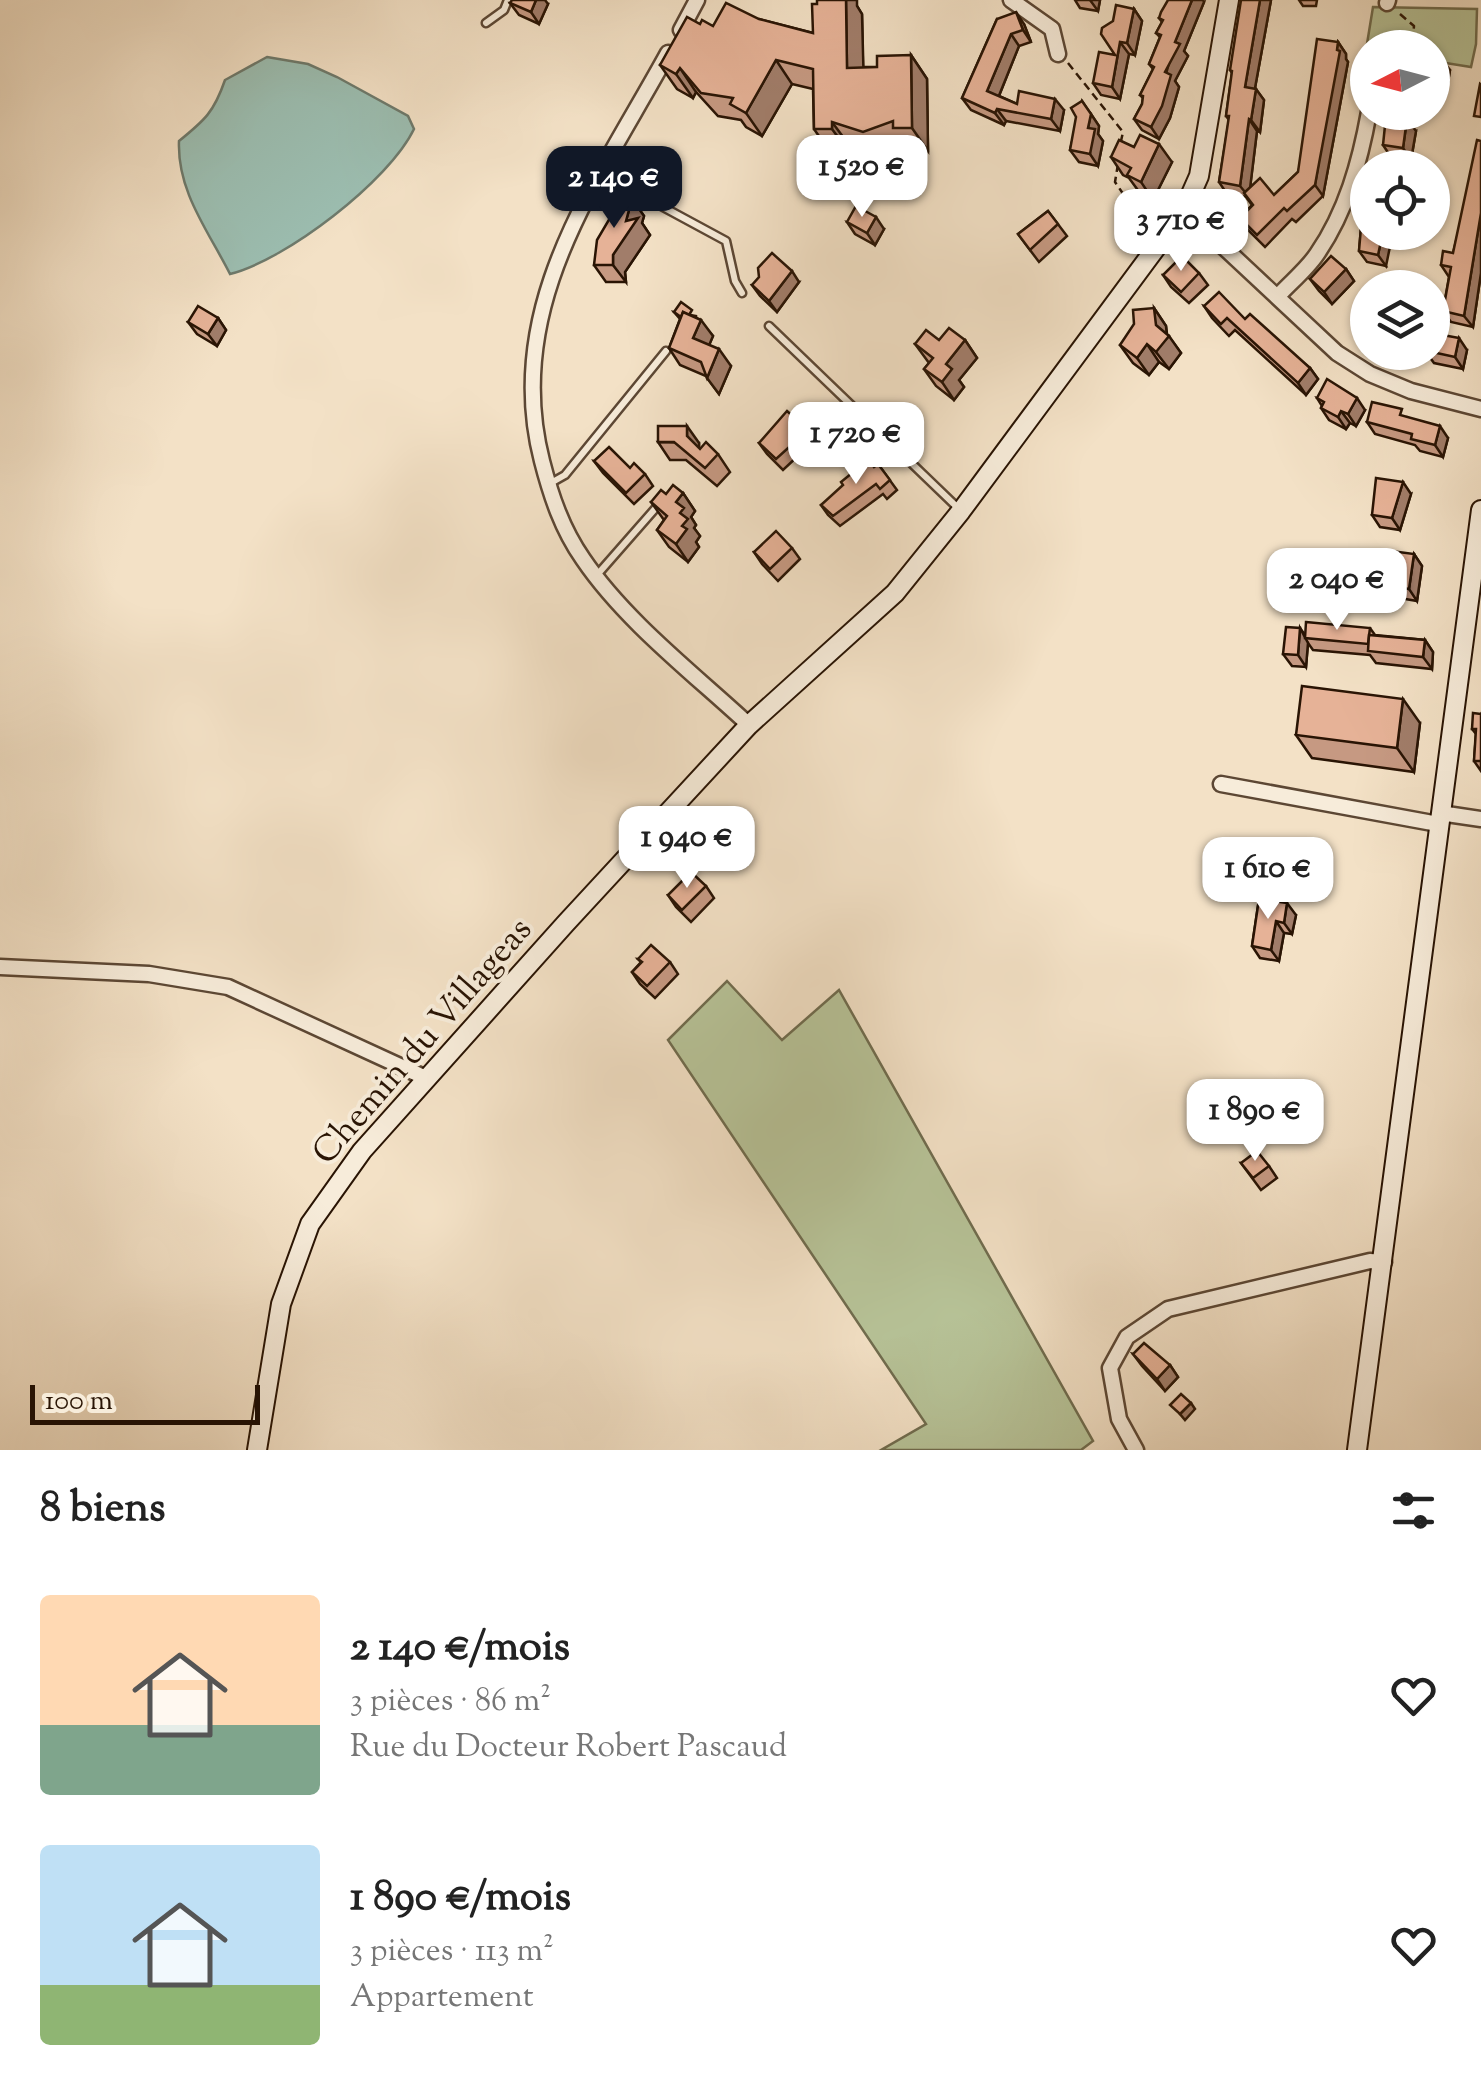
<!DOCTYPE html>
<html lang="fr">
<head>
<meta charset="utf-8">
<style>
  body { margin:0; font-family:"Sorts Mill Goudy",serif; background:#f6f6f6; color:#222; height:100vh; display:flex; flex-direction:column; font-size:38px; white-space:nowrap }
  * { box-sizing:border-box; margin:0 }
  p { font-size:32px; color:#767676 }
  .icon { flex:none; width:55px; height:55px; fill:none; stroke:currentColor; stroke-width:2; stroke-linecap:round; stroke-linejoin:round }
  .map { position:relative; height:1450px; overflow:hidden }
  .side { display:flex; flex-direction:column; background:#fff; flex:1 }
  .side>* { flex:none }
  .needle { width:65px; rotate:264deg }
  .buttons { position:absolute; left:1350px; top:30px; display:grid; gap:20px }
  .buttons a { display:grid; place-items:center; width:100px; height:100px; border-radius:50%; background:#fff; box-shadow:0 2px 8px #0004; font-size:50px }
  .scale { position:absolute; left:30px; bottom:25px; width:230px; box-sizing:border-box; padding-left:10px; border:5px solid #291404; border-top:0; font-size:28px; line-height:35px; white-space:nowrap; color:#291404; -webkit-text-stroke:8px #f7ecda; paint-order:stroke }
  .price { position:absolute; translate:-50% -85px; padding:0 22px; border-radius:20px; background:#fff; color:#222; font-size:32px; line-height:65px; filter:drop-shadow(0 2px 5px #0008) }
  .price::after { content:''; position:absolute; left:50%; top:60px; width:30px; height:22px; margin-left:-15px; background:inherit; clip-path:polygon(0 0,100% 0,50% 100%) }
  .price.active { background:#111827; color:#fff }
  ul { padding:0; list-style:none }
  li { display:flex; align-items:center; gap:30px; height:250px; padding:0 40px }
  li span { display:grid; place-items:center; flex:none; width:280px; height:200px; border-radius:10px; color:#555 }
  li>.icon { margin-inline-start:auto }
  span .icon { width:120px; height:120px; fill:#fffc; stroke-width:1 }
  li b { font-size:42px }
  h2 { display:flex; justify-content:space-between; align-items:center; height:120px; padding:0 40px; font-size:42px }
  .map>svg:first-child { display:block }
  .green { fill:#b7c398; stroke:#706c4e; stroke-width:2.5 }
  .water { fill:#9cbeb1; stroke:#6e7a6c; stroke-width:2.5 }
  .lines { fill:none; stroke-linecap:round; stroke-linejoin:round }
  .lane-casing { stroke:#5c4734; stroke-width:11 }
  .street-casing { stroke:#5c4734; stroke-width:19 }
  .secondary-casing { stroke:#291404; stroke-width:22 }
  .path { stroke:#291404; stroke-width:2.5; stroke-dasharray:8 5; stroke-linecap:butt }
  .lane { stroke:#f7ecda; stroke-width:6 }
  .street { stroke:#f7ecda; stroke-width:14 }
  .secondary { stroke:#f7ecda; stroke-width:18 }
  .wall { fill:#c69982; stroke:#291404; stroke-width:2.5 }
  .shaded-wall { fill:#a17d6a; stroke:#291404; stroke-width:2.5 }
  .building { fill:#e6b297; stroke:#291404; stroke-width:2.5 }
  .labels { text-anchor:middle; stroke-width:8; stroke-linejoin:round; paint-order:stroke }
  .street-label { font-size:35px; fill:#291404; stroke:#f7ecda }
</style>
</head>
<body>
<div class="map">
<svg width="1481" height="1450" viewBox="0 0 1481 1450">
  <rect width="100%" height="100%" fill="#f3e1c6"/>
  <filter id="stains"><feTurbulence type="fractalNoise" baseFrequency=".002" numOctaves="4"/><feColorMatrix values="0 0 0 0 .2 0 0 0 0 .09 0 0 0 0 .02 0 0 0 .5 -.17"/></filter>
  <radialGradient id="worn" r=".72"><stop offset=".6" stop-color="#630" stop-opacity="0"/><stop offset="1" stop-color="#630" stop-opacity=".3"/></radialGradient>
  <g class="green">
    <path d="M1373 7 1477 9 1476 44 1471 67 1433 61 1432 48H1368L1366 50Z"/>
    <path d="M727 981 782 1040 839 990 1093 1441 1081 1450H881L926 1424 668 1040Z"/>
  </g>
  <path class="water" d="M267 57 308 64 337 77 408 116 414 129C389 181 286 260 230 274 209 232 177 192 179 141 205 120 214 112 225 80Z"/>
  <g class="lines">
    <g class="lane-casing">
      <g id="lane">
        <path d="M486 23 504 10 508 0"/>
        <path d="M602 174 726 241 735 281 742 293"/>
        <path d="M769 326 960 510"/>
        <path d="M549 484 565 475 666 351"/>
        <path d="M597 575 661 502"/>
      </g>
    </g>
    <g class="street-casing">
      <g id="street">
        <path d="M1011 0 1052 29 1058 54"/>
        <path d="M1387 3 1388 0"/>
        <path d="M681 30 697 0"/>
        <path d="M668 53C597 183 502 306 542 461 551 496 562 529 583 559 625 621 694 674 749 725"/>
        <path d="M1184 210 1337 353 1370 374 1411 391 1481 409"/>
        <path d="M1279 295C1291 282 1307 269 1317 254 1346 212 1360 162 1369 112"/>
        <path d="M1221 784 1438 824"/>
        <path d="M1440 813 1481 819"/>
        <path d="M0 967 149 974 228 987 426 1078"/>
        <path d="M1136 1450 1119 1419 1110 1368 1127 1337 1168 1309 1370 1261 1384 1262"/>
      </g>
    </g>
    <g class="secondary-casing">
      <g id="secondary">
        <path d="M257 1450 281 1304 310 1224 362 1151 566 923 749 725 895 593 961 511 1184 210 1199 176 1229 0"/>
        <path d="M1357 1450 1481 510"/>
      </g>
    </g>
    <g class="path">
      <path d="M1400 14 1414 26 1412 48"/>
      <path d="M1068 63 1123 132 1121 141"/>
      <path d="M1118 164 1115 182 1126 198 1160 218"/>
    </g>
    <use href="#lane" class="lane"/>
    <use href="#street" class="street"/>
    <use href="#secondary" class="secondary"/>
  </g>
  <g class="wall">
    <path d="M1075 0H1100L1098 11 1080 8Z"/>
    <path d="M1271 0 1255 88 1264 100 1260 132 1257 131 1250 187 1274 195 1298 172 1338 42 1346 54V59L1348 62 1323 196 1296 222 1292 219 1265 247 1248 230 1240 218 1252 205 1246 197 1227 194 1219 182 1229 120 1226 116 1232 73 1230 70Z"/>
    <path d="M1299 0H1317L1316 6H1303Z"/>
    <path d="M1204 2 1184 51 1188 56 1175 81 1179 87 1170 118 1159 139 1142 130 1134 119 1142 104 1143 98 1140 95 1153 69 1149 64 1160 37 1156 33 1162 22 1159 18Z"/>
    <path d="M510 3 548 4 539 24 519 15Z"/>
    <path d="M857 6 862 14 863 67H877L911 55 927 79 928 151H910L906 146 879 156 849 145V152H830L814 129 813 89 792 84 762 136 746 127 741 120 718 116 696 92 693 98 677 89 660 65 700 24 713 26 759 19 813 33Z"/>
    <path d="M1134 9 1142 21 1135 55 1129 54 1120 99 1101 95 1093 83 1115 55Z"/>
    <path d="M997 19 1024 24 1031 42 1019 46 999 96 1017 104 1064 110 1060 131 1006 121 1004 125 971 110 962 98Z"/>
    <path d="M1432 57 1450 70 1446 94 1432 92Z"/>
    <path d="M1082 101 1099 126 1098 134 1103 141 1098 166 1079 162 1070 150Z"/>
    <path d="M1416 131 1411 160 1391 157 1383 145Z"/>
    <path d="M1481 141V273L1473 327 1451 322 1443 311 1449 277 1441 265 1453 253Z"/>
    <path d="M1134 147 1172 162 1153 200 1140 193 1129 178 1123 175 1111 157Z"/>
    <path d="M632 199 644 216 642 223 650 235 625 272 626 282H606L594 265 611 216 608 212Z"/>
    <path d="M1048 211 1067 236 1039 262 1018 234Z"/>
    <path d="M1362 216 1386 266 1367 262 1359 251Z"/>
    <path d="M847 222 884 229 875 245 855 234Z"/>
    <path d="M1346 269 1354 281 1332 304 1319 291 1310 279Z"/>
    <path d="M1199 273 1208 285 1189 303 1171 287 1163 275Z"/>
    <path d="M799 282 777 312 760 296 752 285Z"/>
    <path d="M1368 305V340L1357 327Z"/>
    <path d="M1204 306 1245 319 1310 368 1318 379 1306 395 1235 330 1229 336 1212 318Z"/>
    <path d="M1154 308 1166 326 1167 334 1181 353 1169 369 1159 362 1149 375 1133 363 1120 345Z"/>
    <path d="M674 312 696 316V317L713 336 709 345 731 366 719 394 706 376 680 365 669 348 680 319Z"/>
    <path d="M218 318 226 330 217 346 197 334 188 322Z"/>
    <path d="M939 340H965L977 358 959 380 964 387 954 400 936 386 924 369 929 363 915 344Z"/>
    <path d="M1467 350 1463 369 1434 363 1426 352Z"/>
    <path d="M1317 398 1365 410 1356 426 1350 423 1346 429 1329 420 1321 408 1322 406Z"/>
    <path d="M1407 417 1448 438 1443 457 1420 451 1415 445 1375 434 1367 422Z"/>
    <path d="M808 430 815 440 783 470 767 454 759 443Z"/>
    <path d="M658 442 699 443V448L718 454 730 472 717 486 686 460H670Z"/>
    <path d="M594 461 630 468 645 474 653 486 634 504 603 473Z"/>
    <path d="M878 464 897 490 887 499 883 494 840 526 828 515 821 505Z"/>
    <path d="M683 493 695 511 691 517 696 525 694 528 700 536 696 542 699 547 688 562 669 547 657 530 664 520 651 502 666 494Z"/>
    <path d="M1411 494 1400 530 1380 527 1372 515Z"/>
    <path d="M792 548 800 559 778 581 762 564 754 552Z"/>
    <path d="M1414 554 1422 566 1417 601 1394 597 1386 585Z"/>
    <path d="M1300 628 1305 635 1370 628 1375 635 1425 640 1433 652 1432 669 1376 663 1370 655 1313 650 1308 643 1306 667 1292 666 1283 654Z"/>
    <path d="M1481 714V771L1474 761 1476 734 1472 729Z"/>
    <path d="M1420 723 1414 772 1312 758 1296 735Z"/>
    <path d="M1255 875 1259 881 1257 893 1238 890 1234 884Z"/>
    <path d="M706 886 714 898 691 922 676 907 668 895Z"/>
    <path d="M1259 899 1296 915 1292 934 1284 933 1279 961 1260 958 1252 946Z"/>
    <path d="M638 959 670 962 678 974 655 998 640 984 632 972 641 962Z"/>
    <path d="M1241 1163 1269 1166 1277 1178 1261 1190Z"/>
    <path d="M1133 1354 1170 1365 1178 1377 1165 1391 1142 1366Z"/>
  </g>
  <g class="shaded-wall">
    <path d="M536 0H545L548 4 539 24 531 12Z"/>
    <path d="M846 0H857V6L862 14 864 91 847 68Z"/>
    <path d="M1090 0H1100L1098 11Z"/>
    <path d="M1192 0H1203L1204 2 1184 51 1188 56 1175 81 1179 87 1170 118 1159 139 1151 127 1175 42Z"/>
    <path d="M1260 0H1271L1253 99 1245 87Z"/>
    <path d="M1134 9 1142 21 1135 55 1127 43Z"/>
    <path d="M1016 12 1024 24 1031 42 1023 30Z"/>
    <path d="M1011 34 1019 46 996 103 987 91Z"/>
    <path d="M1120 42 1129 54 1120 99 1112 87Z"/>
    <path d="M1338 42 1346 54V59L1348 62 1323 196 1315 185Z"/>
    <path d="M911 55 927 79 928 151 912 128Z"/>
    <path d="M1441 58 1450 70 1446 94 1438 82Z"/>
    <path d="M776 60 792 84 762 136 746 113Z"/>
    <path d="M680 68 696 92 693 98 676 74Z"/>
    <path d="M1256 89 1264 100 1260 132 1251 120Z"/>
    <path d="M1055 99 1064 110 1060 131 1051 119Z"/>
    <path d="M997 109 1006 121 1004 125 995 113Z"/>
    <path d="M1091 114 1099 126 1098 134 1103 141 1098 166 1090 154 1088 128Z"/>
    <path d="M1249 119 1257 131 1249 197 1240 186Z"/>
    <path d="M1407 119 1416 131 1411 160 1403 148Z"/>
    <path d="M832 122 849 145V152L832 129Z"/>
    <path d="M1159 144 1172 162 1153 200 1141 182Z"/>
    <path d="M632 199 644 216 642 223 650 235 625 272 626 282 613 265V255L626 221Z"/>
    <path d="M1481 213V273L1473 327 1464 316Z"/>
    <path d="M876 217 884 229 875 245 867 233Z"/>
    <path d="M1383 232H1393L1386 266 1378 255Z"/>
    <path d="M1346 269 1354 281 1332 304 1324 292Z"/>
    <path d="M792 271 799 282 777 312 769 301Z"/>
    <path d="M1154 308 1166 326 1167 338 1169 336 1181 353 1169 369 1156 352Z"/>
    <path d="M218 318 226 330 217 346 208 334Z"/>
    <path d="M701 320 713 336 705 355 693 338Z"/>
    <path d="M1459 338 1467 350 1463 369 1455 357Z"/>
    <path d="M965 340 977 358 959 380 964 387 954 400 942 382 946 364Z"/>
    <path d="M1147 344 1159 362 1149 375 1137 358Z"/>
    <path d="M719 349 731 366 719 394 707 378Z"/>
    <path d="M1310 368 1318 379 1306 395 1298 383Z"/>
    <path d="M1357 398 1365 410 1356 426 1348 414Z"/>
    <path d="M1341 411 1350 423 1346 429 1338 417Z"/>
    <path d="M687 426 699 443V454L687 436Z"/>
    <path d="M1440 426 1448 438 1443 457 1435 445Z"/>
    <path d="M1403 482 1411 494 1400 530 1392 518Z"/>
    <path d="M683 493 695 511 691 517 696 525 694 528 700 536 696 542 699 547 688 562 676 544 682 526 676 502Z"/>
    <path d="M1414 554 1422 566 1417 601 1409 589Z"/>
    <path d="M1300 628 1308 643 1306 667 1298 655Z"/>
    <path d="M1425 640 1433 652 1432 669 1423 657Z"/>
    <path d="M1403 699 1420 723 1414 772 1397 748Z"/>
    <path d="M1255 875 1259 881 1257 893 1253 887Z"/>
    <path d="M1287 903 1296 915 1292 934 1284 923Z"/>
    <path d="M1276 921 1284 933 1279 961 1271 950Z"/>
    <path d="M1170 1365 1178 1377 1165 1391 1157 1379Z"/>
    <path d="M1191 1403 1195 1409 1185 1420 1180 1414Z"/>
  </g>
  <g class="building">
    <path d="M512 0H536L531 12 510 3Z"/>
    <path d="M817 0H846L847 68 877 67V56L911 55 912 128H893V121L863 132 832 122V129H814L813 69 776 60 746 113 730 104 733 98 701 93 680 68 676 74 660 65 687 17 700 24 702 20 713 26 726 3 759 19 813 33 812 4H817Z"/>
    <path d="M1168 0H1192L1175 42 1180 44 1165 72 1171 75 1162 106 1151 127 1134 119 1142 104 1143 96 1140 95 1154 67 1149 64 1161 35 1156 33 1163 20 1159 18 1161 12Z"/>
    <path d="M1241 0H1260L1245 87 1256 89 1251 120 1249 119 1240 186 1219 182 1229 116H1226L1232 71 1230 70Z"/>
    <path d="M1116 5 1134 9 1127 43 1120 42 1112 87 1093 83 1099 52 1115 55 1101 34 1102 28 1113 21Z"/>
    <path d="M1016 12 1023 30 1011 34 987 91 1017 104 1019 91 1055 99 1051 119 997 109 995 113 962 98 997 19Z"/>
    <path d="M1317 39 1338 42 1337 50 1340 51 1315 185 1287 211 1284 208 1257 235 1240 218 1253 205 1244 193 1260 178 1274 195 1298 172Z"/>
    <path d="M1432 57 1441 58 1438 82 1432 81Z"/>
    <path d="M1480 84 1481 85V117L1474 116Z"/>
    <path d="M1082 101 1091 114 1088 128 1095 129 1090 154 1070 150 1076 117 1071 108Z"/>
    <path d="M1386 116 1407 119 1403 148 1383 145Z"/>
    <path d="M1140 135 1159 144 1141 182 1127 175 1131 168 1111 157 1119 140 1134 147Z"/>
    <path d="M1477 140 1481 141V213L1464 316 1443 311 1451 267 1441 265 1443 251 1453 253Z"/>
    <path d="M612 194 632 199 626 221 638 218 613 255V265H594L597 240 613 213 608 212Z"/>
    <path d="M856 206 876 217 867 233 847 222Z"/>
    <path d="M1048 211 1058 224 1030 250 1018 234Z"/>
    <path d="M1362 216 1368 217V232H1383L1378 255 1359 251Z"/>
    <path d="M772 253 792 271 769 301 752 285 759 277 758 268Z"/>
    <path d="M1182 256 1199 273 1181 292 1163 275Z"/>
    <path d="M1331 256 1346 269 1324 292 1310 279Z"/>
    <path d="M1219 292 1245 319 1250 314 1310 368 1298 383 1227 318 1221 324 1204 306Z"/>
    <path d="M681 302 692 310 689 315 683 312 681 317 674 312Z"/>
    <path d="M1362 304 1368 305V330L1357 327Z"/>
    <path d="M198 306 218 318 208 334 188 322Z"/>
    <path d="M1154 308 1156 325 1169 336 1156 352 1147 344 1137 358 1120 345 1134 324 1133 310Z"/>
    <path d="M683 312 701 320 693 338 719 349 707 378 701 362 669 348Z"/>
    <path d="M949 328 965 340 946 364 952 369 942 382 924 369 933 358 915 344 926 330 939 340Z"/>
    <path d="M1432 333 1459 338 1455 357 1432 352Z"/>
    <path d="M1327 379 1357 398 1348 414 1341 411 1338 417 1321 408 1324 402 1317 398Z"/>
    <path d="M1372 402 1402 409 1400 415 1440 426 1435 445 1411 439 1412 434 1367 422Z"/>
    <path d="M787 411 808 430 776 459 759 443Z"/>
    <path d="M658 426H687V436L700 449 706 442 718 454 705 468 674 442H658Z"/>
    <path d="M609 447 630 468 634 463 645 474 626 493 594 461Z"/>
    <path d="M868 460 874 467 878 464 890 480 880 489 876 484 833 516 821 505 843 485 841 482Z"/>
    <path d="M1376 478 1403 482 1392 518 1372 515Z"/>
    <path d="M673 485 683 493 676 502 684 508 680 513 688 519 682 526 687 529 676 544 657 530 667 516 651 502 661 490 666 494Z"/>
    <path d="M776 531 792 548 770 569 754 552Z"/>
    <path d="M1391 551 1414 554 1409 589 1386 585Z"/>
    <path d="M1306 622 1370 628 1368 644 1305 638Z"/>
    <path d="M1286 627 1300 628 1298 655 1283 654Z"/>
    <path d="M1369 635 1425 640 1423 657 1368 651Z"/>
    <path d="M1302 686 1403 699 1397 748 1296 735Z"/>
    <path d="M1473 713 1481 714V761H1474L1476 729H1472Z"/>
    <path d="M691 872 706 886 682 910 668 895Z"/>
    <path d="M1236 872 1255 875 1253 887 1234 884Z"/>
    <path d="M1259 899 1287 903 1284 923 1276 921 1271 950 1252 946Z"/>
    <path d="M651 945 670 962 647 986 632 972 642 962 638 959Z"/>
    <path d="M1257 1151 1269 1166 1253 1178 1241 1163Z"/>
    <path d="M1144 1343 1170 1365 1157 1379 1133 1354Z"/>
    <path d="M1181 1394 1191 1403 1180 1414 1170 1405Z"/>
  </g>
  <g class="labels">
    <g class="street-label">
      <text transform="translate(421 1040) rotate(-49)" y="12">Chemin du Villageas</text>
    </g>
  </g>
  <rect width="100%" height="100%" filter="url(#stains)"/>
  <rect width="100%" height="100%" fill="url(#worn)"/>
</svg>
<div class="buttons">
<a><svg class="needle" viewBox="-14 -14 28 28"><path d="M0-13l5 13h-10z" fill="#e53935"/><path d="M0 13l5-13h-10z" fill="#767676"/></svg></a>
<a><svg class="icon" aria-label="locate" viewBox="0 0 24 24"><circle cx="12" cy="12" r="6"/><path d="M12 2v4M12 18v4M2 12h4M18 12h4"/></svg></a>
<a><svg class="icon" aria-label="layers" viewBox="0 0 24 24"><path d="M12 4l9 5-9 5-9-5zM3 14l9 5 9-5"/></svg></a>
</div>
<div class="scale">100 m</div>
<b class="price" style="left:862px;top:220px">1 520 €</b>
<b class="price active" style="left:614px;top:231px">2 140 €</b>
<b class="price" style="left:1181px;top:274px">3 710 €</b>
<b class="price" style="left:856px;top:487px">1 720 €</b>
<b class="price" style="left:1337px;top:633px">2 040 €</b>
<b class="price" style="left:687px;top:891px">1 940 €</b>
<b class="price" style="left:1268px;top:922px">1 610 €</b>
<b class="price" style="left:1255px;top:1164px">1 890 €</b>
</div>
<section class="side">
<h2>8 biens<svg class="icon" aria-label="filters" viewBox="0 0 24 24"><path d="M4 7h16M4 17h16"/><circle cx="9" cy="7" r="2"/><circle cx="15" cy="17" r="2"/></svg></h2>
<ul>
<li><span style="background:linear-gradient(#ffd9b3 65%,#7fa58c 0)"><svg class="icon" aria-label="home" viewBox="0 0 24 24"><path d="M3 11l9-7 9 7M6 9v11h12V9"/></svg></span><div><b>2 140 €/mois</b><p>3 pièces · 86 m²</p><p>Rue du Docteur Robert Pascaud</p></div><svg class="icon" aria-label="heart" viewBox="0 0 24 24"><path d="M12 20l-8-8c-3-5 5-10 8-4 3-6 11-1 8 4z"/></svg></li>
<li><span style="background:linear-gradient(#bfe0f5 70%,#8fb573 0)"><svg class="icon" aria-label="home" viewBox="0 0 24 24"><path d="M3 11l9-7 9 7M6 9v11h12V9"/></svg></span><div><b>1 890 €/mois</b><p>3 pièces · 113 m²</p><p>Appartement</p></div><svg class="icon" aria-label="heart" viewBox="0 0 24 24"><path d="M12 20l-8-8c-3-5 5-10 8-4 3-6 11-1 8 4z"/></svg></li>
</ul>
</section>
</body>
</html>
